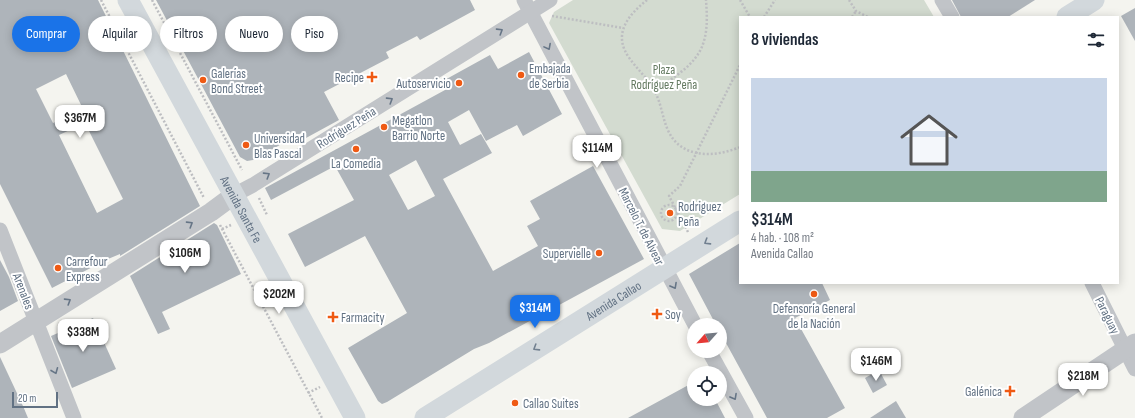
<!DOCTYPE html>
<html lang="es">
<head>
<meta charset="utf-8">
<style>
  body { margin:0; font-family:"Sofia Sans Condensed",sans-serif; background:#f6f6f7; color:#1f2937; height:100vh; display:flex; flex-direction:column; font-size:15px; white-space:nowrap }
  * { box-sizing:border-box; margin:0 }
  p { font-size:13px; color:#747a83 }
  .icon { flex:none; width:22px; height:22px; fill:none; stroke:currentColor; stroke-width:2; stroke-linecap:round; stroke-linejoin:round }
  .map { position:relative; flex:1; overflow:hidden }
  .sheet { position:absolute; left:739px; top:16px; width:380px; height:268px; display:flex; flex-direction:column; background:#fff; border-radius:0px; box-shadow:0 2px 10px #0003 }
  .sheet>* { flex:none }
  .hud { position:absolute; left:12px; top:16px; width:380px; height:36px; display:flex; gap:8px }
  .needle { width:26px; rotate:243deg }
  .fabs { position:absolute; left:687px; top:318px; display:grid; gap:8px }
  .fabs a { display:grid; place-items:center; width:40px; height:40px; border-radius:50%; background:#fff; box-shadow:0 2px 10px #0003; font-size:20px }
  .scale { position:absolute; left:12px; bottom:10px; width:46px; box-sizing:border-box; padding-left:4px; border:2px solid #617183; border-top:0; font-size:11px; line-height:14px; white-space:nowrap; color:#617183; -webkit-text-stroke:3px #fff; paint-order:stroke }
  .price { position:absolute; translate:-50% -34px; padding:0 9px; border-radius:8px; background:#fff; color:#222; font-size:13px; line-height:26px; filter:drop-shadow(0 1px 2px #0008) }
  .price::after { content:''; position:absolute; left:50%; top:24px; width:12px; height:9px; margin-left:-6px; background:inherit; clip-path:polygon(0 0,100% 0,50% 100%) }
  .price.active { background:#1a73e8; color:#fff }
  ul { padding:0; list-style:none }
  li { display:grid; align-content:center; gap:8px; height:212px; padding:0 12px }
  li span { display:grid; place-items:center; height:124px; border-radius:0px; color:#555 }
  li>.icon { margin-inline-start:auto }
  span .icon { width:72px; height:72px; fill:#fffc; stroke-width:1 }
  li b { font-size:17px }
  h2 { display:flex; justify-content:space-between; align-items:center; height:48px; padding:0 12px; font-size:17px }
  .chip { padding:0 14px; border-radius:18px; background:#fff; box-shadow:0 2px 10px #0003; font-size:14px; line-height:36px }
  .chip.active { background:#1a73e8; color:#fff }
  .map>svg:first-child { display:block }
  .green { fill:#d3dbd0 }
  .building { fill:#aeb4ba; fill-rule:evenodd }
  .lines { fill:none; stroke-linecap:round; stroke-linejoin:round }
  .path { stroke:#bdbec1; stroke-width:2.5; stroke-dasharray:2 2; stroke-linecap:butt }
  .minor { stroke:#c1c4c8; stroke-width:15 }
  .tertiary { stroke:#c1c4c8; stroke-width:19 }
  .secondary { stroke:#d2d8dc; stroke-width:21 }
  .oneway { stroke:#667586 }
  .oneway2 { stroke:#728090 }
  .poi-dot { fill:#ef5a14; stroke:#fff; stroke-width:1.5 }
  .labels { text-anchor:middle; stroke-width:4; stroke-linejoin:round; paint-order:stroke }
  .poi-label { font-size:13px; fill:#617183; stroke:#fff; text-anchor:start }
  .park-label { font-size:13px; fill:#637960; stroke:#fff }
  .street-label { font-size:13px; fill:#617183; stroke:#fff }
</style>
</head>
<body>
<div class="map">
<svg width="1135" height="418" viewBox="0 0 1135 418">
  <rect width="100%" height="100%" fill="#f4f4ef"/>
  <path class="green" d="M573 0H924L934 17H740V194L680 231 662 229 549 23 554 12Z"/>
  <g class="building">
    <path d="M0 0H98L200 206 120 256V254L108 259 52 288 0 184ZM66 74 83 109 53 123 36 89ZM85 123 123 199 97 213 59 135Z"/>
    <path d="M156 0H470L475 10 420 40 417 36 386 52 389 58 324 92 339 120 306 138 303 132 253 160 247 161 240 157Z"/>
    <path d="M952 0H1035L1008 17H961Z"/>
    <path d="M1135 8V41L1121 16Z"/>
    <path d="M529 52 562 114 523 136 517 125 486 141 469 110 448 122 460 145 481 134 492 153 443 179 493 271 538 246 527 226 540 219 530 201 593 166 644 259 489 343 474 349 387 402 382 404 378 401 348 348 407 313 365 236 305 267 288 234 354 200 335 166 271 200 265 188 445 90 441 82 490 55 498 69ZM416 160 435 196 408 210 389 175Z"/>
    <path d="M214 223 217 225 241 274 162 312 170 329 158 334 130 276Z"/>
    <path d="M740 243V283H822L830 300 795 318 845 408 827 418H767L720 332V325H716L689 274Z"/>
    <path d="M0 260 9 277 18 301 0 311Z"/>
    <path d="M93 318 116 369 72 388 51 336Z"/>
    <path d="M0 357 23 406 28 418H0Z"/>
    <path d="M879 370 887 385 873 393 865 378Z"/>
    <path d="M694 382V399H715L725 418H628Z"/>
    <path d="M896 401 906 418H870Z"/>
  </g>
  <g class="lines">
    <g class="path">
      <path d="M101 0 204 198"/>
      <path d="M152 0 242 170"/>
      <path d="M647 0C627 16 612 35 630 59 638 70 648 79 654 90 661 102 662 116 667 128 679 159 714 158 740 147"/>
      <path d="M740 0 750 17"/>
      <path d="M849 0 856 11 868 17"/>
      <path d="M552 16 623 28"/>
      <path d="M764 17 775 0"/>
      <path d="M852 17 856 11"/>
      <path d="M654 90C672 79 696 65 703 44 708 30 707 14 706 0"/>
      <path d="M259 198 267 215"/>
      <circle cx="669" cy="213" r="8"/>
      <path d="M220 225 322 418"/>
      <path d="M222 229 231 225"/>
      <path d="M688 232 669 196 680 186 740 65"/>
      <path d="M308 393 320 387"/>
    </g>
    <g class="minor">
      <path d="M524 0 695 325"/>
      <path d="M942 0 952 17"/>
      <path d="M234 195 253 185 550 0"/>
      <path d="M0 230 74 418"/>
      <path d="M1092 283 1135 369"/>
      <path d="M709 351 746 418"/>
    </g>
    <g class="tertiary">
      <path d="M0 344 211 212 234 195"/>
      <path d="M1023 418 1135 343"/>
    </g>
    <g class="secondary">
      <path id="s1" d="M128 0 355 418"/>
      <path d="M1067 17 1094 0"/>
      <path id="s2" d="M425 418 740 221"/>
    </g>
  </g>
  <defs><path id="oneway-chevron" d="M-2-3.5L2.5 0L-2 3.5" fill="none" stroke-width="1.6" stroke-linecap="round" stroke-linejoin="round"/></defs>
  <g class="oneway">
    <use href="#oneway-chevron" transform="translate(500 31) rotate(-32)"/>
    <use href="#oneway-chevron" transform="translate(548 47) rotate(62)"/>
    <use href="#oneway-chevron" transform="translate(390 100) rotate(-32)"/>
    <use href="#oneway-chevron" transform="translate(267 175) rotate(-32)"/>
    <use href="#oneway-chevron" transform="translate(190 224) rotate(-32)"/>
    <use href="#oneway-chevron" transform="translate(674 286) rotate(61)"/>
    <use href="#oneway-chevron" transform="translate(68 301) rotate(-32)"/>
    <use href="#oneway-chevron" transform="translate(55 371) rotate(68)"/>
    <use href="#oneway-chevron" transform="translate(734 397) rotate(61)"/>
  </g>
  <g class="oneway2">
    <use href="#oneway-chevron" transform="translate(707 242) rotate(148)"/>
    <use href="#oneway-chevron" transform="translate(536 348) rotate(148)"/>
  </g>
  <g class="poi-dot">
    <circle cx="521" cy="75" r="4"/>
    <path d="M370 71h4v4h4v4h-4v4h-4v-4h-4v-4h4z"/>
    <circle cx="203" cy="80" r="4"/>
    <circle cx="459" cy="83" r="4"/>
    <circle cx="384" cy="127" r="4"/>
    <circle cx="246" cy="145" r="4"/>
    <circle cx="356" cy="149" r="4"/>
    <circle cx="670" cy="213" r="4"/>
    <circle cx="599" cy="253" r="4"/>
    <circle cx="58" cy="268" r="4"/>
    <circle cx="814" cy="294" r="4"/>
    <path d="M655 308h4v4h4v4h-4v4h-4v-4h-4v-4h4z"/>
    <path d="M331 311h4v4h4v4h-4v4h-4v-4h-4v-4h4z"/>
    <path d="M1008 385h4v4h4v4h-4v4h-4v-4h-4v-4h4z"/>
    <circle cx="515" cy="403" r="4"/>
  </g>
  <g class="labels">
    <g class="poi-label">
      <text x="529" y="73">Embajada<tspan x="529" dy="15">de Serbia</tspan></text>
      <text x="211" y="78">Galerías<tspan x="211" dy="15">Bond Street</tspan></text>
      <text x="364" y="82" text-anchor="end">Recipe</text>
      <text x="451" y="88" text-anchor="end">Autoservicio</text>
      <text x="392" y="125">Megatlon<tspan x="392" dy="15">Barrio Norte</tspan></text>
      <text x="254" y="143">Universidad<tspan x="254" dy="15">Blas Pascal</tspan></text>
      <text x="356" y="168" text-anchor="middle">La Comedia</text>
      <text x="678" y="211">Rodriguez<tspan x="678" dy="15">Peña</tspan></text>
      <text x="591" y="258" text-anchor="end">Supervielle</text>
      <text x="66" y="266">Carrefour<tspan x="66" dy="15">Express</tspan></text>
      <text x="814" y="313" text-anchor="middle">Defensoría General<tspan x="814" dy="15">de la Nación</tspan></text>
      <text x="665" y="319">Soy</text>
      <text x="341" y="322">Farmacity</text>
      <text x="1002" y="396" text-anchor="end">Galénica</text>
      <text x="523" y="408">Callao Suites</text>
    </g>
    <g class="park-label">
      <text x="664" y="74">Plaza<tspan x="664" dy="15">Rodríguez Peña</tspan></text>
    </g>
    <g class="street-label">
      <text transform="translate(346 127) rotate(-32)" y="5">Rodríguez Peña</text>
      <text dy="5" stroke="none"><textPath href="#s1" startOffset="238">Avenida Santa Fe</textPath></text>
      <text transform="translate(642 226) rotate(63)" y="5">Marcelo T. de Alvear</text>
      <text transform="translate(24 291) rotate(69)" y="5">Arenales</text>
      <text dy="5" stroke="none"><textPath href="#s2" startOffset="222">Avenida Callao</textPath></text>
      <text transform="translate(1108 315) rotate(64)" y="5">Paraguay</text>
    </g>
  </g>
</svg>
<div class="fabs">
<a><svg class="needle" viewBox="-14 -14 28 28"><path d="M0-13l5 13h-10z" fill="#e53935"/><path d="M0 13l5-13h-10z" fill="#747a83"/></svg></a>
<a><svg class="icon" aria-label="locate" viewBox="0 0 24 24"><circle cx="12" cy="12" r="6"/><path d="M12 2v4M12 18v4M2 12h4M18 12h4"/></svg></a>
</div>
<div class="scale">20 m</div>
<b class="price" style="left:80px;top:139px">$367M</b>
<b class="price" style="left:597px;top:169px">$114M</b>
<b class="price" style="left:185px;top:274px">$106M</b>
<b class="price" style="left:279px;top:315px">$202M</b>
<b class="price active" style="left:535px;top:329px">$314M</b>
<b class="price" style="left:83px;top:353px">$338M</b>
<b class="price" style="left:876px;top:382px">$146M</b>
<b class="price" style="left:1083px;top:397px">$218M</b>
<div class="hud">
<a class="chip active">Comprar</a>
<a class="chip">Alquilar</a>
<a class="chip">Filtros</a>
<a class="chip">Nuevo</a>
<a class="chip">Piso</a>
</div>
<section class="sheet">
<h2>8 viviendas<svg class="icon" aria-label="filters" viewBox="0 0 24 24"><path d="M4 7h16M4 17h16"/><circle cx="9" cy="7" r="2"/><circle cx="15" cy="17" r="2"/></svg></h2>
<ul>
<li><span style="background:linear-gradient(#c9d6e8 75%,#7fa58c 0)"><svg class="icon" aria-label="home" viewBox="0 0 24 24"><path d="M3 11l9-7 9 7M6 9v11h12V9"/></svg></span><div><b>$314M</b><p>4 hab. · 108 m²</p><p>Avenida Callao</p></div></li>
</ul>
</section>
</div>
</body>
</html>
